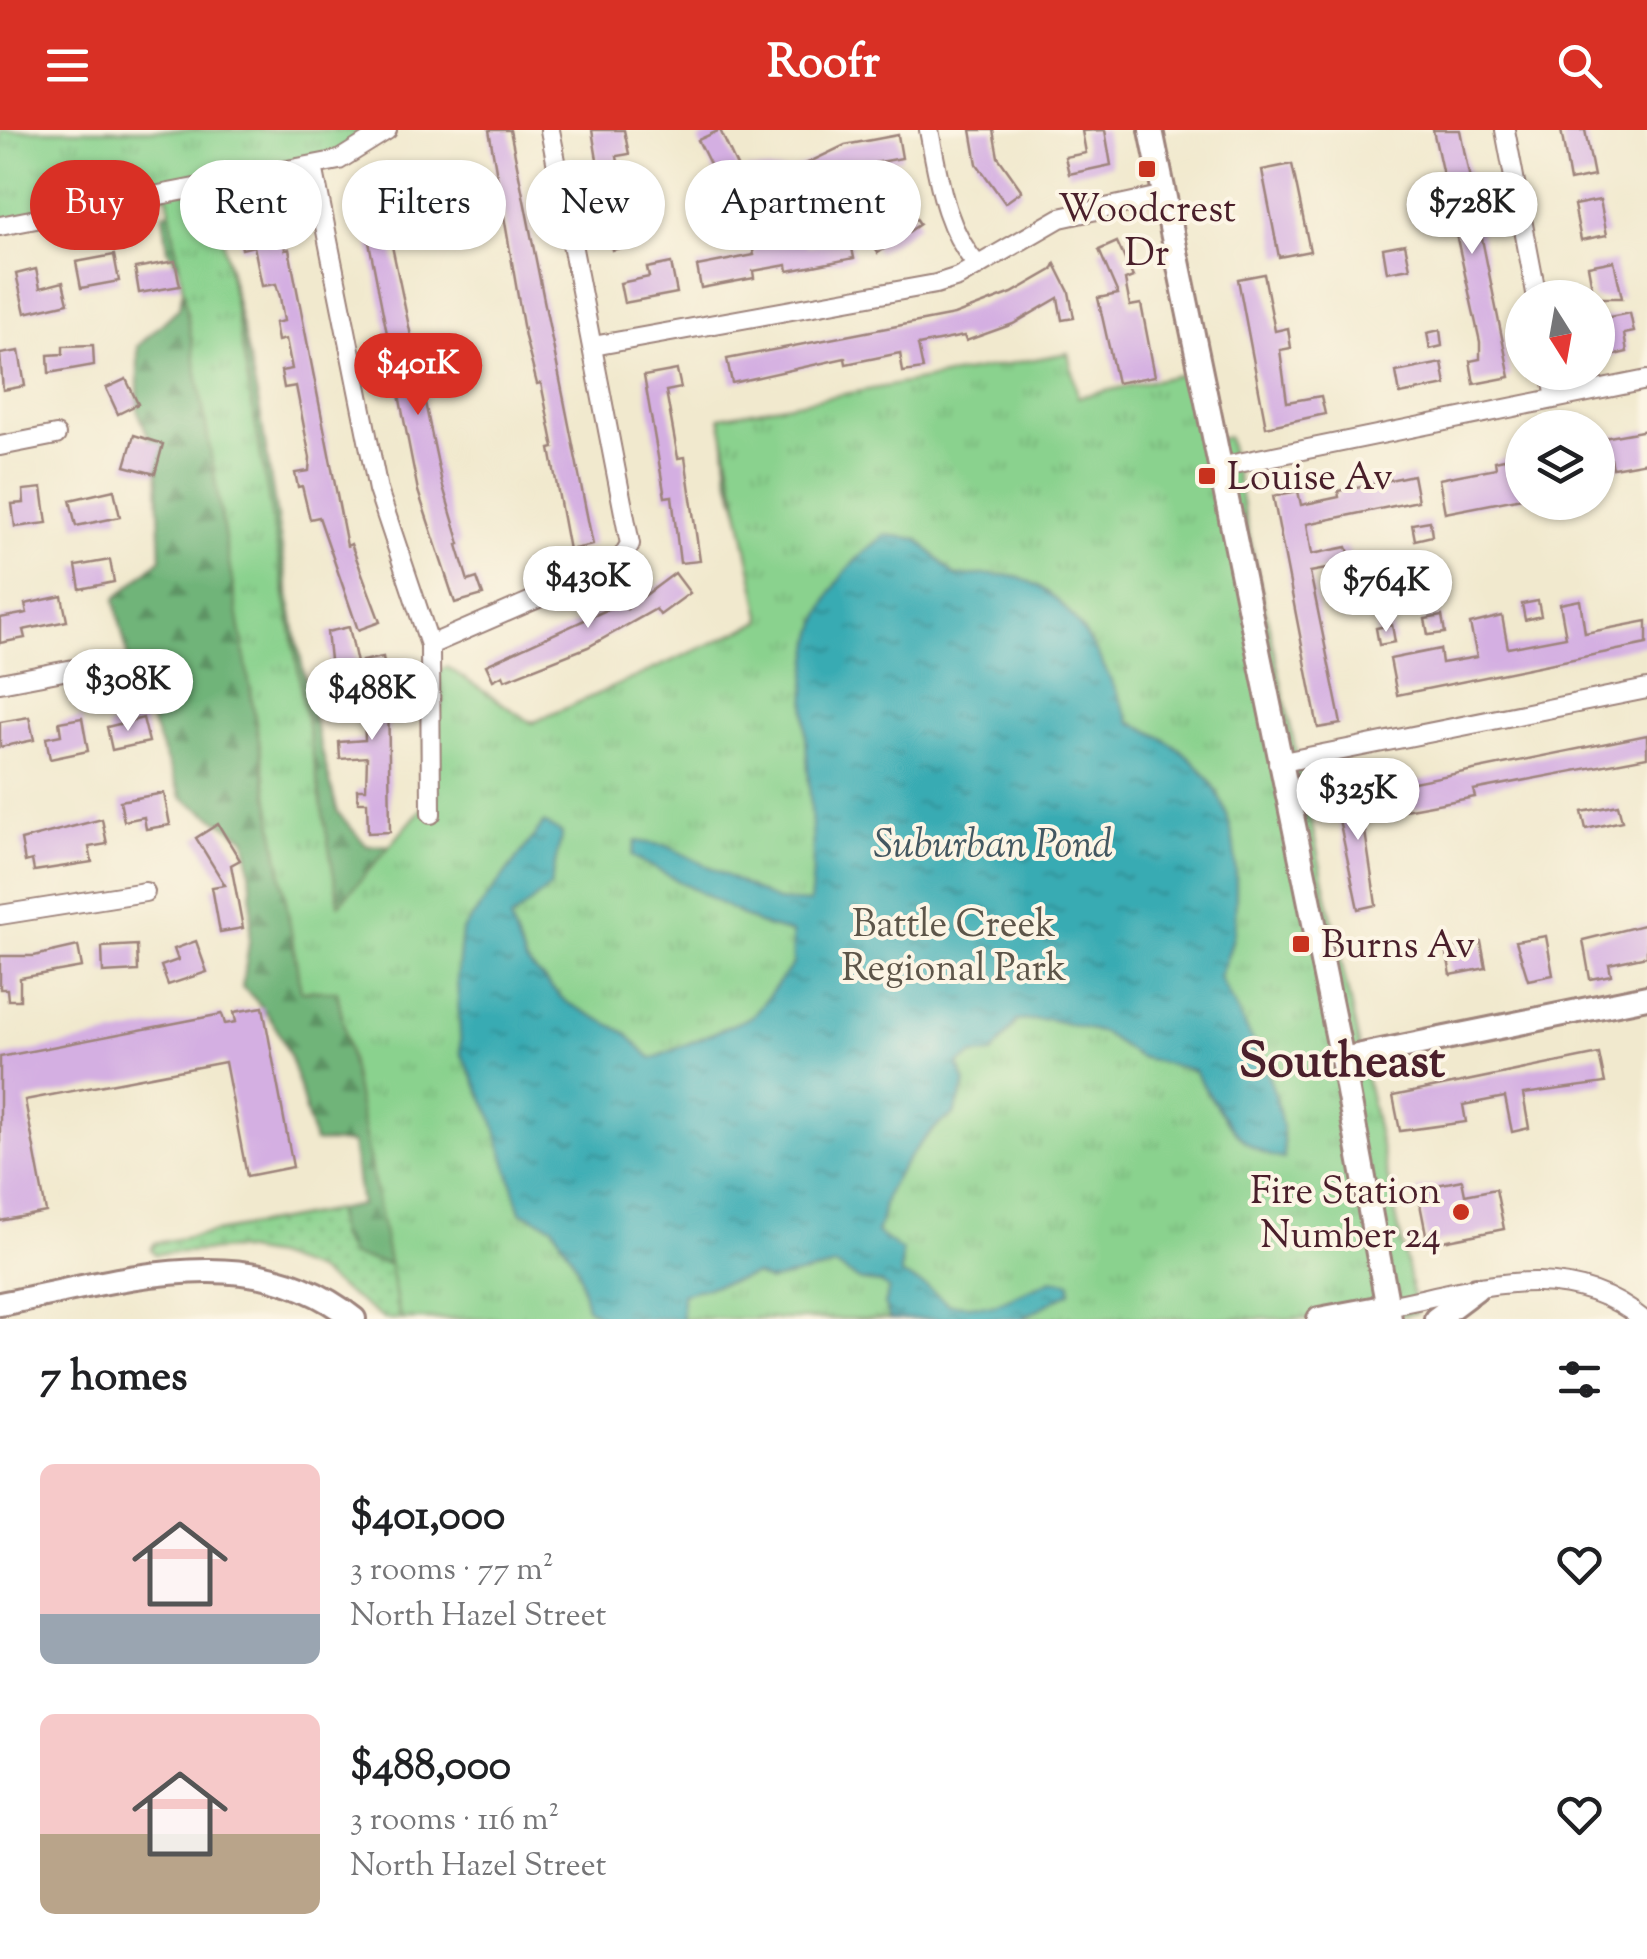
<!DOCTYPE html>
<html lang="en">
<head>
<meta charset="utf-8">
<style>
  body { margin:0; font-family:"Sorts Mill Goudy",serif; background:#f6f6f6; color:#202124; height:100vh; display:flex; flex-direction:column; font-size:38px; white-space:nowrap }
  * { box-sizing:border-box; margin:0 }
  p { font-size:32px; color:#757577 }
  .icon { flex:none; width:55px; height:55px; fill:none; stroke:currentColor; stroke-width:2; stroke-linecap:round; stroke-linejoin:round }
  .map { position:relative; height:1189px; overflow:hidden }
  .details { display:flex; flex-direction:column; background:#fff; flex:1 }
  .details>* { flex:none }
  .top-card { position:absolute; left:30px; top:30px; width:1000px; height:90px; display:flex; gap:20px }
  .needle { width:65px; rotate:169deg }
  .tools { position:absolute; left:1505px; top:150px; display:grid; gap:20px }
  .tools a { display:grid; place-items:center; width:110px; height:110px; border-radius:50%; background:#fff; box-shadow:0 2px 8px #0004; font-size:50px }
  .price { position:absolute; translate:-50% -85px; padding:0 22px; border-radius:35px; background:#fff; color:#222; font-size:32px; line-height:65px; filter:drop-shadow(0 2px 5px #0008) }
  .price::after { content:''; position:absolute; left:50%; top:60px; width:30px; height:22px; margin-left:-15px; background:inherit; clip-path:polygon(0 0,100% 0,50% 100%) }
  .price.on { background:#d93025; color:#fff }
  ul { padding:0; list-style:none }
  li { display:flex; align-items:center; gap:30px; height:250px; padding:0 40px }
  li span { display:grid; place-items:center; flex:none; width:280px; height:200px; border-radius:15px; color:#555 }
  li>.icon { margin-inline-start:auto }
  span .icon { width:120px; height:120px; fill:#fffc; stroke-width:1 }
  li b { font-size:42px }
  h2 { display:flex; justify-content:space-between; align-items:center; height:120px; padding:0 40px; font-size:42px }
  .pill { padding:0 35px; border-radius:45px; background:#fff; box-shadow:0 2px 8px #0004; font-size:35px; line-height:90px }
  .pill.on { background:#d93025; color:#fff }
  header { display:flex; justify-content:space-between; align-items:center; height:130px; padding:0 40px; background:#d93025; color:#fff; font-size:45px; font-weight:700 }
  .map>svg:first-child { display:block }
  .grass { fill:url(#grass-dots); stroke:#6a785c; stroke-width:2.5 }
  .forest { fill:url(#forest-firs); stroke:#5c6a52; stroke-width:2.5 }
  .park { fill:url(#park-tufts); stroke:#6a785c; stroke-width:2.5 }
  .water { fill:url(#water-ripples); stroke:#42656f; stroke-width:2.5 }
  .building { fill:#d4afe2 }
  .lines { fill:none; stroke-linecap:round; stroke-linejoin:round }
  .minor-casing { stroke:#9e847c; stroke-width:22 }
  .tertiary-casing { stroke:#9e847c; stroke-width:28 }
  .minor { stroke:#fff; stroke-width:18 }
  .tertiary { stroke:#fff; stroke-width:22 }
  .poi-dot { fill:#c8321e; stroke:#fcf5e5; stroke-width:4 }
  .labels { text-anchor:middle; stroke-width:8; stroke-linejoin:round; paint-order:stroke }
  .poi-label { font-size:38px; fill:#4a1f2b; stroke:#fcf5e5; text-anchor:start }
  .park-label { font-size:38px; fill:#5d5549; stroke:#fcf5e5 }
  .water-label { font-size:40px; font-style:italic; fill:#435761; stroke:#fcf5e5 }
  .district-label { font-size:48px; font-weight:bold; fill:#4a1f2b; stroke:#fcf5e5 }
</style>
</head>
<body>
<header><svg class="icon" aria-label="menu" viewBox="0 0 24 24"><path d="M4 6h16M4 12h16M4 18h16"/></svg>Roofr<svg class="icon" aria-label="search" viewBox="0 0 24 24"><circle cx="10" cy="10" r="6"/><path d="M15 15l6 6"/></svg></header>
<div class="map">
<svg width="1647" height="1189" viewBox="0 0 1647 1189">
  <defs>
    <pattern id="grass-dots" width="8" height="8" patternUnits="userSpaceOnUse" patternTransform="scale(2.5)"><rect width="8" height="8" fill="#8ad28e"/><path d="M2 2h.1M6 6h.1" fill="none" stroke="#79b47b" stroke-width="1.8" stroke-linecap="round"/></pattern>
    <pattern id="forest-firs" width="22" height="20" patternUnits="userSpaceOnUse" patternTransform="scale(2.5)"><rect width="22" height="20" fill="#6fb479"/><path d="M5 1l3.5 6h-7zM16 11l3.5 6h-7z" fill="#5d9263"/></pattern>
    <pattern id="park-tufts" width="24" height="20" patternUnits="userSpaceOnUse" patternTransform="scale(2.5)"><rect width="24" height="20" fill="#8ad28e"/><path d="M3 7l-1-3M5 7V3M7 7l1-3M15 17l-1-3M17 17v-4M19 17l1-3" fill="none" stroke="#79b47b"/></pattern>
    <pattern id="water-ripples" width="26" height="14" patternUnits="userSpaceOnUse" patternTransform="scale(2.5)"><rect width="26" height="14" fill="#39abb3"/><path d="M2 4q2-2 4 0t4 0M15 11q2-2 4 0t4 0" fill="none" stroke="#328b92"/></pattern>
  </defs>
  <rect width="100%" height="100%" fill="#fcf5e5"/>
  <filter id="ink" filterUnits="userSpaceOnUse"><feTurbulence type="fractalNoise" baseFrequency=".01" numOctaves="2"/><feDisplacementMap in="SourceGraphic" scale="20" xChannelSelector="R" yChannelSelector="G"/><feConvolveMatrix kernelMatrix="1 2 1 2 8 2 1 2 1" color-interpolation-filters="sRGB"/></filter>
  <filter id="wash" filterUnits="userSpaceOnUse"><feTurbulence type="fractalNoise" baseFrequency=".0048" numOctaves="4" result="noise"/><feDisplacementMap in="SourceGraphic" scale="40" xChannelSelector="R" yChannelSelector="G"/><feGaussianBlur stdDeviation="2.25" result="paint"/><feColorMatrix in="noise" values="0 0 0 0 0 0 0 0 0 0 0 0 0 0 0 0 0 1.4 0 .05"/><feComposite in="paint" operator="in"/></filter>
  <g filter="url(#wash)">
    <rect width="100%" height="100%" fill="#f1e9ce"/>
    <path class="grass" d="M336 1080 339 1106 401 1136 465 1189H384L316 1141 274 1126 233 1119 155 1124 151 1119 155 1113Z"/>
    <path class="forest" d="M190 69 222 106 259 276 296 507 318 606 338 683 367 716 417 715 521 592 542 591 769 536 756 436 728 345 723 291 923 300 401 1136 351 1126 339 1106 336 1080 361 1075 352 1013 314 1012C298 954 290 897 242 857 252 804 256 761 245 708L181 667 130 538 115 469 161 429 157 328 138 281V216L179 178 186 147 168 120 163 85Z"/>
    <path class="park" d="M0 0H373L341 22 212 45 339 775 430 669 421 547 447 537 532 593 762 491 720 287 1068 223 1078 267 1197 241 1212 310 1228 307 1417 1183 1383 1189H400L337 861H301L167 64 0 96Z"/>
    <path class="water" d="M885 405 918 409 955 446C973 446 992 443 1010 446 1072 455 1108 543 1130 592 1204 623 1237 670 1236 751 1236 795 1237 806 1219 847 1251 908 1285 959 1284 1029 1237 1023 1218 976 1193 940L1139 927 1103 903 1048 889 1017 891 992 924 974 925 958 934 966 953 954 985C932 994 897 1040 887 1064 882 1076 883 1089 877 1103L902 1121 901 1144 927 1157 948 1174 992 1176 1052 1150 1070 1152V1162L1021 1189H890L884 1174 889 1159 881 1153 861 1151 836 1136 769 1151 755 1145 682 1164V1189H605L587 1178 577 1136 553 1096 521 1082 492 987 461 923 457 848 462 801 544 693 562 703 550 757 510 790 525 831 566 872 626 903 652 929 753 886 793 834 792 803 759 794 632 726 636 711 667 716 777 771 810 773C825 664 772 537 845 442 856 428 872 416 885 405Z"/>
    <g id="blocks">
      <g class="building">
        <path d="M489 0H510L593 415 569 420 550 319 554 318 541 253 537 254 525 207Z"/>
        <path d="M592 0H624L629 24 617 26 630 116 612 120Z"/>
        <path d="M720 0 741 45 729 50 726 44 717 48 698 10Z"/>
        <path d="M971 0H993L998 27 1022 61 1005 73 977 34Z"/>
        <path d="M1105 0 1111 35 1069 44 1065 27 1086 23 1082 1Z"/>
        <path d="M1433 0H1460L1510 247 1474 254 1470 231 1480 229V212Z"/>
        <path d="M1561 0H1585L1594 46 1570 51Z"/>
        <path d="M898 5 902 28 858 36 816 56 813 49 782 63H746L747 39 791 41 845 15Z"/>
        <path d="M1292 34 1310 121 1279 127 1262 40Z"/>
        <path d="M412 35 431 51 398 90 379 75Z"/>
        <path d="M1600 70 1607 105 1581 110 1574 75Z"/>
        <path d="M907 75 920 94 878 123 865 103Z"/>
        <path d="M278 84 285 120 289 119 347 416 351 414 380 492 358 500 319 387 310 389 302 356 298 357 295 343 309 341 310 328 296 256 284 258 281 241 292 239 286 209 278 211 275 193 284 191 280 167 276 154 262 156 254 116 242 119 237 92Z"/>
        <path d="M388 97 442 353 460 414 457 415 468 451 477 448 483 465 455 473 418 361 367 102Z"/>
        <path d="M805 107 806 116 850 108 854 128 788 141 787 135 753 141 754 148 701 158 697 136 754 125 752 116Z"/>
        <path d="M1117 112 1133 147 1125 150 1130 176 1141 174 1155 246 1117 253 1098 168 1118 164 1099 120Z"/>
        <path d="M1405 114 1410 138 1387 142 1383 118Z"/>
        <path d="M114 125 119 151 81 158 76 132Z"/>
        <path d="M175 131 180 156 139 163 135 138Z"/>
        <path d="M1614 131 1622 168H1594L1588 136Z"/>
        <path d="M671 133 677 163 624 173 620 153 649 147 647 138Z"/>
        <path d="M1055 134 1069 162 1074 188 1062 190 1058 168 1013 194 966 211 964 206 918 215 923 239 903 242 900 223 846 234 845 228 732 253 727 229 954 185 1012 163 1052 140Z"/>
        <path d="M36 139 40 158 63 152 68 173 25 183 16 144Z"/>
        <path d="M1264 144 1275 201 1288 198 1291 218 1280 220 1287 272 1321 266 1325 284 1266 297 1238 149Z"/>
        <path d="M1630 183 1634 202 1624 204 1627 222 1606 227 1599 189Z"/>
        <path d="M1440 200 1442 216 1430 219 1427 203Z"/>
        <path d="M93 215 94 235 49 243 48 225 63 224V216Z"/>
        <path d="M19 221 25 256 3 260 0 224Z"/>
        <path d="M1442 233 1446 255 1400 264 1396 242Z"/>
        <path d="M677 240 681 258 666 261 678 328 685 327 700 431 680 433 672 366 665 367 644 246Z"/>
        <path d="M126 249 138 274 118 284 106 258Z"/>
        <path d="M1647 300V332L1613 338 1611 329 1598 332V309Z"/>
        <path d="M134 305 163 314 155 344 125 336Z"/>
        <path d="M1522 325V368L1445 383 1439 349 1496 338 1495 331Z"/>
        <path d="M1413 345 1418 371 1307 394 1312 424 1347 417 1358 449 1341 453 1337 437 1310 442 1341 594 1318 598 1273 366 1298 361 1301 375 1339 367 1338 361Z"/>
        <path d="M42 358 47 393 15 397 12 374 24 373 23 360Z"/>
        <path d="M114 360 120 387 76 396 70 370Z"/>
        <path d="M1430 391 1432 406 1415 410 1412 394Z"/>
        <path d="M110 430 114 452 80 459 76 436Z"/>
        <path d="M675 443 690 463 660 485 656 479 588 517 505 550 503 545 493 550 486 535 624 472 627 479Z"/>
        <path d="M62 466 67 491 23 500 25 508 0 513V488L27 483 25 474Z"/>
        <path d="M1580 470 1585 503 1647 491V514L1397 565 1390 529 1440 519 1442 533 1477 527 1470 494 1502 486 1508 518 1566 507 1560 474Z"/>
        <path d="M1538 471 1541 486 1525 490 1522 474Z"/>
        <path d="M1442 486 1445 503 1428 505 1425 489Z"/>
        <path d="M1392 495 1395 512 1379 515 1376 498Z"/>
        <path d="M349 497 357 533 331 539 327 502Z"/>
        <path d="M383 527 388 554 390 702 368 703 367 672H358L357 659H366L367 627 340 629 339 612 365 610 364 580H338L337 563H368L362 531Z"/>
        <path d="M162 540 182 550 169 575 149 564Z"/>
        <path d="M29 587 34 610 0 617V592Z"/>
        <path d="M82 588 88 621 50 629 46 608 61 605 59 592Z"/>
        <path d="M143 588 149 612 112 620 107 597Z"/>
        <path d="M1647 605V627L1473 660 1475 667 1399 681 1394 656Z"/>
        <path d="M1368 656 1373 686 1363 688 1376 775 1358 779 1336 675 1347 673 1345 661Z"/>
        <path d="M164 663 170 695 146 699 144 687 124 691 120 671Z"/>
        <path d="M1618 675 1622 691 1586 699 1582 682Z"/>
        <path d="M102 689 107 714 89 717 92 732 34 741 32 730 25 732 21 710Z"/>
        <path d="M218 694 240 730 231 735 243 798 220 802 212 757 225 755 196 708Z"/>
        <path d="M1647 794V826L1609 834 1611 845 1590 849 1583 810Z"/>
        <path d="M1546 806 1553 845 1528 850 1516 811Z"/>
        <path d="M196 811 207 842 168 855 161 836 178 830 174 819Z"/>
        <path d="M1481 812 1486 838 1451 845 1446 819Z"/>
        <path d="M137 815 138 841 103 843 102 817Z"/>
        <path d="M78 816 82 837 20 848V870H8L7 859H0V826H34Z"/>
        <path d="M263 877 293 1037 247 1046 225 932 25 970 46 1082 0 1091V927L222 884 225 894 236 892 234 882Z"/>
        <path d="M1599 924 1605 953 1523 964 1529 998 1512 1002 1505 967 1463 975 1466 992 1400 1001 1393 966Z"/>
        <path d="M1462 1050 1465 1065 1496 1059 1504 1099 1428 1114 1417 1059Z"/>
      </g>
    </g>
  </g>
  <g filter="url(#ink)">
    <use href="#blocks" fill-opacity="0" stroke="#9e847c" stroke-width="2.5"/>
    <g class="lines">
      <g class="minor-casing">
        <g id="minor">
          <path d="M929 0C939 50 944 97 978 136"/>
          <path d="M1505 0 1537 168"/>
          <path d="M313 36 378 360 430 515 431 684"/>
          <path d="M0 96 339 30 387 0"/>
          <path d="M593 216 936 154 958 147 1060 88 1165 65"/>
          <path d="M1551 242 1556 268"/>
          <path d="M0 316 56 305"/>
          <path d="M1219 337 1647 250"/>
          <path d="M430 515 619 433 630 414 550 0"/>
          <path d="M0 553 100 534"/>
          <path d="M1278 633 1647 559"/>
          <path d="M0 785 145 762"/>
          <path d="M1388 1176C1476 1159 1565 1126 1642 1189"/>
        </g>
      </g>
      <g class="tertiary-casing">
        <g id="tertiary">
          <path d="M1151 0 1342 929 1390 1189"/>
          <path d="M1342 929 1647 867"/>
          <path d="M0 1174C118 1152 250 1105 354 1189"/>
          <path d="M1319 1189 1388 1176"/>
          <path d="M1436 1189 1476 1159"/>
        </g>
      </g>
      <use href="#minor" class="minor"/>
      <use href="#tertiary" class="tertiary"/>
    </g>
  </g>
  <g class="poi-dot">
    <rect x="1137" y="29" width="20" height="20" rx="5"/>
    <rect x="1197" y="336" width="20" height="20" rx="5"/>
    <rect x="1291" y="804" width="20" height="20" rx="5"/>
    <circle cx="1461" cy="1082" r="10"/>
  </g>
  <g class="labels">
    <g class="poi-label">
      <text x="1147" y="91" text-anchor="middle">Woodcrest<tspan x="1147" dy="44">Dr</tspan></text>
      <text x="1227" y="359">Louise Av</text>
      <text x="1321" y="827">Burns Av</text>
      <text x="1441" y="1073" text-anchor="end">Fire Station<tspan x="1441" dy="44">Number 24</tspan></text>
    </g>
    <g class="park-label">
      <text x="954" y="806">Battle Creek<tspan x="954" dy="44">Regional Park</tspan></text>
    </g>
    <g class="water-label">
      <text x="993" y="727">Suburban Pond</text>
    </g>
    <g class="district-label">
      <text x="1342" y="946">Southeast</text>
    </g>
  </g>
</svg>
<div class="tools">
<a><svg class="needle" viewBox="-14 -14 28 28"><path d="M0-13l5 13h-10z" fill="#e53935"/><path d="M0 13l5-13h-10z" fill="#757577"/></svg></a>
<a><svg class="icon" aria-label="layers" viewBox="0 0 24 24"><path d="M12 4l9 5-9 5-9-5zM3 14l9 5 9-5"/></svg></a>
</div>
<b class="price" style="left:1472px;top:127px">$728K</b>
<b class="price on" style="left:418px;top:288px">$401K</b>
<b class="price" style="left:588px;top:501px">$430K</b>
<b class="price" style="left:1386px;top:505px">$764K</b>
<b class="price" style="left:128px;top:604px">$308K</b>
<b class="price" style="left:372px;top:613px">$488K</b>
<b class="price" style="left:1358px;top:713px">$325K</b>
<div class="top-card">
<a class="pill on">Buy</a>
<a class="pill">Rent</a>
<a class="pill">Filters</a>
<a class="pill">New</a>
<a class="pill">Apartment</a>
</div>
</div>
<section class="details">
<h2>7 homes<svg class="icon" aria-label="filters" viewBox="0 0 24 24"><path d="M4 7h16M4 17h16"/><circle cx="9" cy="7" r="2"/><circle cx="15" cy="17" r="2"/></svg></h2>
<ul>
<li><span style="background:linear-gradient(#f6c9c9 75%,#9aa5b1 0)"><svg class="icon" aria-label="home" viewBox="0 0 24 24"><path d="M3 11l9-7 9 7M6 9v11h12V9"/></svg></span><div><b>$401,000</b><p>3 rooms · 77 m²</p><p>North Hazel Street</p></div><svg class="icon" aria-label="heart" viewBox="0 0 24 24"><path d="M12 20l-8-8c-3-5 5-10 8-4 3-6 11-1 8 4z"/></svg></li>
<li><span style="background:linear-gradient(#f6c9c9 60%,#b9a48a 0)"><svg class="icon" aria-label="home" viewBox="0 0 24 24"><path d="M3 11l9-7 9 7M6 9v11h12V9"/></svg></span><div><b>$488,000</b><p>3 rooms · 116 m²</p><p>North Hazel Street</p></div><svg class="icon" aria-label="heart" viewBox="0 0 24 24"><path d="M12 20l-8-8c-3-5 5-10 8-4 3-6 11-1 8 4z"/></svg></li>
</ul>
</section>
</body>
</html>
